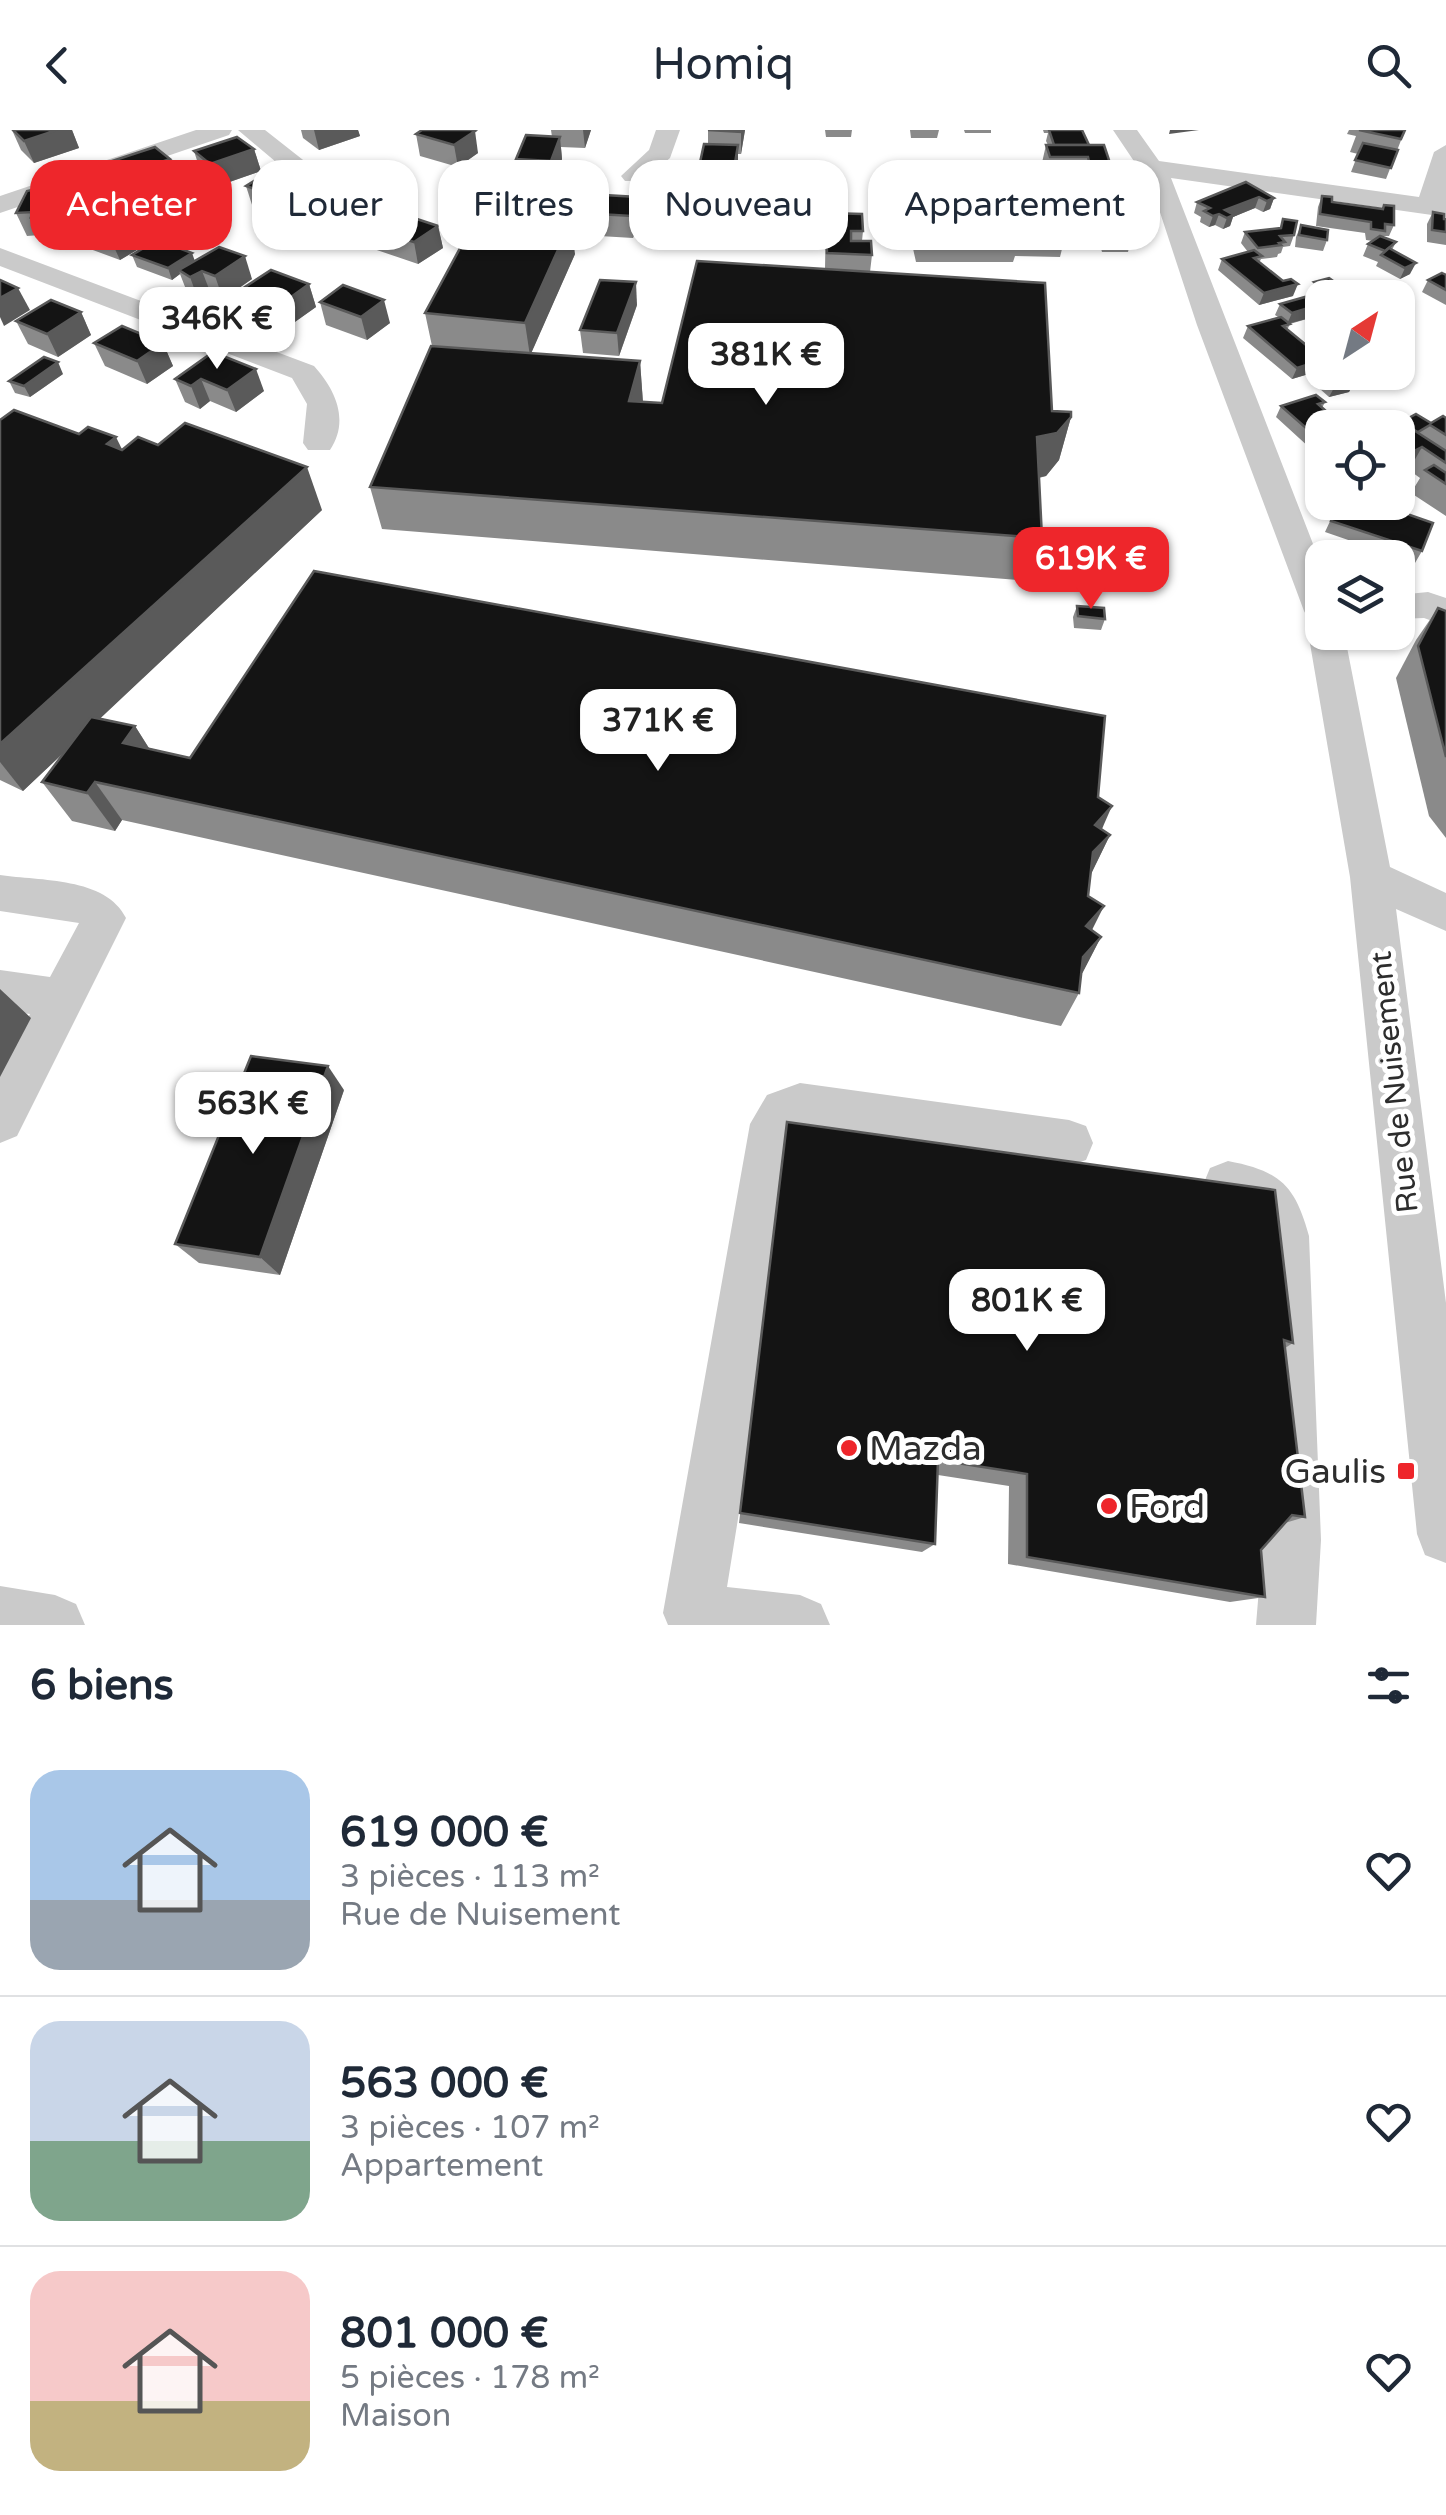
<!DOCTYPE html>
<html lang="fr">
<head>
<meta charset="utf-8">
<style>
  body { margin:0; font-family:"Varela Round",sans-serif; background:#f2f2f3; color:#1f2937; height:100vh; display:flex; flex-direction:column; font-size:38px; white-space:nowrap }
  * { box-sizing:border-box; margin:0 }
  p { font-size:32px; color:#747a83 }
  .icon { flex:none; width:55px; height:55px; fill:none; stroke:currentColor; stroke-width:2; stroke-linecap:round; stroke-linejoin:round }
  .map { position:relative; height:1495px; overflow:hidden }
  .side { display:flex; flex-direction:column; background:#fff; flex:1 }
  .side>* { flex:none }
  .banner { position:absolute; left:30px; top:30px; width:1388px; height:90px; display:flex; gap:20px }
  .needle { width:65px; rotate:36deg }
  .controls { position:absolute; left:1305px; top:150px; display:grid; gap:20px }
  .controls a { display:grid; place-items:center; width:110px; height:110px; border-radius:20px; background:#fff; box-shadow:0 2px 8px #0004; font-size:50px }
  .price { position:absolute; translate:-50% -85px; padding:0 22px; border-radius:20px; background:#fff; color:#222; font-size:32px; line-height:65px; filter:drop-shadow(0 2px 5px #0008) }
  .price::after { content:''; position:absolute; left:50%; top:60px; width:30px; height:22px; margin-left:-15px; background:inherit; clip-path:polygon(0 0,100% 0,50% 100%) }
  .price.on { background:#ee262b; color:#fff }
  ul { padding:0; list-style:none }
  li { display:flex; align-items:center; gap:30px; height:250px; padding:0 30px }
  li+li { border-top:2px solid #e0e1e3 }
  li span { display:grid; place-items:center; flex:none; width:280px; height:200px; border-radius:30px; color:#555 }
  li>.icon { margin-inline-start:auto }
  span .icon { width:120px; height:120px; fill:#fffc; stroke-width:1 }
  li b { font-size:42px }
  h2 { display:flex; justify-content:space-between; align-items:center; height:120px; padding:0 30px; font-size:42px }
  .tag { padding:0 35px; border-radius:30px; background:#fff; box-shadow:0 2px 8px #0004; font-size:35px; line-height:90px }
  .tag.on { background:#ee262b; color:#fff }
  header { display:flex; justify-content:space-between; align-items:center; height:130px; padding:0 30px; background:#fff; font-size:45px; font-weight:600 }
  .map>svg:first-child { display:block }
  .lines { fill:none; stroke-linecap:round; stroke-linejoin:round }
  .minor { fill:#cacaca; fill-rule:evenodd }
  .wall { fill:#8a8a8a }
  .shaded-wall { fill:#5a5a5a }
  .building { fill:#141414; stroke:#5a5a5a; stroke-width:2.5 }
  .poi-dot { fill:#ee262b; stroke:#fff; stroke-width:4 }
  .labels { text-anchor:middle; stroke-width:10; stroke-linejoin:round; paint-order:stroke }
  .street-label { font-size:30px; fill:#2d2d2d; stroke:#fff }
  .near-poi-label { font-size:35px; fill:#2d2d2d; stroke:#fff; text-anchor:start }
</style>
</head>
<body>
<header><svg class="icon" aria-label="back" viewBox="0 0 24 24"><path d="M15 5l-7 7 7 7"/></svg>Homiq<svg class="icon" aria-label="search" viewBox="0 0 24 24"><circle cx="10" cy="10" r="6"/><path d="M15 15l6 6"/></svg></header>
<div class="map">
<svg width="1446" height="1495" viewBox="0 0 1446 1495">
  <rect width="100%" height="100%" fill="#fff"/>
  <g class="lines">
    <g class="minor">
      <path d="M196 0H232L229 5 0 83V66Z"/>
      <path d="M238 0H265L312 37 402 53 415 61 402 69 295 48Z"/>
      <path d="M656 0H680L670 28 643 51H625L621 46 649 20Z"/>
      <path d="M1113 0H1137L1159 31 1419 67 1434 22 1446 15V87L1171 48 1322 437V502H1344L1390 737 1446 763V801L1396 779 1446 1173V1433L1425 1425 1417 1404 1350 747 1308 502 1316 492 1309 490 1304 481 1197 195 1152 58Z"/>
      <path d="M0 118 314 236C335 259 350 290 330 320H308L303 313 307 274 292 248 0 136Z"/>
      <path d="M1428 462 1446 468V496L1424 488 1398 489V465Z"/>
      <path d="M0 745C40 751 106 747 126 788L17 1006 0 1013V942L30 884 0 880V840L50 847 79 793 0 781Z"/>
      <path d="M800 953 1069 990 1086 996 1093 1013 1086 1030 1069 1036 801 998 727 1457 800 1465 821 1474 830 1495H668L663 1483 750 994 767 965Z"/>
      <path d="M1228 1031C1280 1041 1295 1055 1309 1106L1321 1410 1316 1495H1256L1263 1410 1257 1106 1249 1086 1210 1072 1203 1055 1210 1038Z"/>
      <path d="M0 1456 55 1465 76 1474 85 1495H0Z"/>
    </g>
  </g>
  <g class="wall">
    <path d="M12 0H72L79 18 34 33 21 20Z"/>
    <path d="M301 0H358L360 6 319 20 303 8Z"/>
    <path d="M551 0H591L585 18 561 17 562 29 553 53 528 52 530 68 523 87 575 124 531 223 640 231 643 272 662 273 825 139 826 83 863 101 862 111 872 125 870 142 1052 281 1071 287 1059 330 1046 346 1039 348 1042 408 1030 451 382 399 370 357 432 216 425 183 485 84 483 70 519 45 516 29 552 7Z"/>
    <path d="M708 0H745L741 24H738V37L734 61 753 96 714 113 691 98V76L728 61 699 59V37L708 14Z"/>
    <path d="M825 0H852L851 7H826Z"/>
    <path d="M910 0H939L937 8H911Z"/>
    <path d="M964 0H991V3H965Z"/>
    <path d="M1043 0H1082L1089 15 1111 36 1105 58H1084L1083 49H1045L1041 37 1046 15H1048L1046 11 1048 3H1044Z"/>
    <path d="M1349 0H1405L1386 49 1351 42 1358 24 1350 22 1356 6 1347 4Z"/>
    <path d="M416 4 478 23 458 37 420 26Z"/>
    <path d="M254 19 261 41 218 56 201 43 194 21Z"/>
    <path d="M109 32 178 51 133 67 118 54Z"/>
    <path d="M888 43 903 54 902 65H889L887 54Z"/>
    <path d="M967 50 1011 76 1008 91 1074 96 1068 119H1062L1060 127 1015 126 1013 132H916L912 114 915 91H969L963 72Z"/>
    <path d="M1246 52 1274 68 1270 79 1263 82 1255 78 1233 87 1230 96 1223 99 1215 95 1209 97 1200 92 1201 87 1194 83 1197 72Z"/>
    <path d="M308 53 314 76 290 91 253 78 246 56Z"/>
    <path d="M1108 60 1153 91 1147 113H1130L1128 122H1102L1100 115 1103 104H1110L1102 82Z"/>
    <path d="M1322 66 1332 72 1382 79 1384 75 1394 95 1389 106H1383L1382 107 1396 112 1392 120 1410 144 1400 149 1376 136 1378 132 1363 126 1368 114 1373 111 1366 110 1365 103 1316 96 1318 77Z"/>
    <path d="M637 67 638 89 633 108 583 105 581 83Z"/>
    <path d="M77 74 66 104 42 109 40 105 27 106 16 83Z"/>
    <path d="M312 78 438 96 443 118 418 134 318 100Z"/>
    <path d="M1433 82 1446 89V115L1427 112V94Z"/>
    <path d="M1283 89 1294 105 1290 116 1283 117 1281 123 1278 124 1277 127 1261 129 1259 133 1293 166 1259 175 1218 140 1222 129 1248 122 1241 113 1245 102 1280 98Z"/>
    <path d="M137 91 147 114 120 130 82 116 72 94Z"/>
    <path d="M1301 95 1327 110 1323 121 1295 117 1296 107Z"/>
    <path d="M132 125 195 131 252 149 223 169 211 164 198 169 187 162 180 144 172 150 137 137Z"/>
    <path d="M1446 145V175L1422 162 1428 150Z"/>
    <path d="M1314 152 1331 165 1316 169 1309 163Z"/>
    <path d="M309 154 316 177 292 194 253 180 245 157Z"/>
    <path d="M320 172 390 193 367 210 326 195Z"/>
    <path d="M1280 174 1315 176 1310 188 1290 194 1287 200 1317 224 1322 222V240L1292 249 1243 208 1248 196 1278 187 1275 185Z"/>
    <path d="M637 175 619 226 583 223 580 200Z"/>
    <path d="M81 182 91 205 58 227 28 214 16 191Z"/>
    <path d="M94 213H163L173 236 147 254 105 236Z"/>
    <path d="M213 222 264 261 236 282 210 271 200 279 185 272 175 249Z"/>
    <path d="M63 244 30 267 15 263 9 251Z"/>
    <path d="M1325 247 1355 250 1349 262 1329 267 1320 259Z"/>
    <path d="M1325 272 1322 278V329L1276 287 1281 276Z"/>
    <path d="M1446 288V386L1411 363 1420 348 1409 340 1401 344 1398 341V298H1396L1398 294 1431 293Z"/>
    <path d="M0 290 122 320 322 380 100 588 135 596 149 618 190 628 1098 667 1102 699 1110 705 1091 744 1088 766 1092 800 1101 807 1081 845 1079 863 1061 896 122 690 115 701 72 691 42 652 65 621 23 661 0 650Z"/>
    <path d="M1339 372 1353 375 1385 386 1390 378 1422 421 1415 433 1325 402Z"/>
    <path d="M1077 476 1105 489 1101 500 1074 498 1073 487Z"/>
    <path d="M1438 478 1446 481V708L1429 686 1396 548 1416 510Z"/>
    <path d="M344 960 280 1145 199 1133 175 1114Z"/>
    <path d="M787 992 1293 1213 1285 1218 1305 1387 1285 1393 1261 1420 1265 1467 1230 1472 1008 1434 1009 1356 938 1345 935 1414 922 1422 739 1393Z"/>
  </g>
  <g class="shaded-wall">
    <path d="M57 0H72L79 18 34 33 24 11Z"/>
    <path d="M314 0H358L360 6 319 20Z"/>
    <path d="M583 0H591L585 18Z"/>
    <path d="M741 0H745L741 24Z"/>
    <path d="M1170 0H1199L1169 4Z"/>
    <path d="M475 1 478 23 458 37 454 15Z"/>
    <path d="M560 7 562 29 553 53 551 31Z"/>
    <path d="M738 15V37L734 61V39Z"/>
    <path d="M254 19 261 41 218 56 210 34Z"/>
    <path d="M170 29 178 51 133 67 124 45Z"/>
    <path d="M527 46 530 68 521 94 518 71Z"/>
    <path d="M67 52 77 74 66 104 42 109 31 87Z"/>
    <path d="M308 53 314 76 290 91 284 69Z"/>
    <path d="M637 67 638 89 633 108 632 86Z"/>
    <path d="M1259 67 1255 78 1233 87 1230 96 1223 99 1227 88 1225 80Z"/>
    <path d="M1274 68 1270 79 1263 82 1267 71Z"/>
    <path d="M754 74 753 96 714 113V91Z"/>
    <path d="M1219 84 1215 95 1209 97 1213 86Z"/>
    <path d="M137 91 147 114 120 130 110 108Z"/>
    <path d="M571 91 575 124 530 226 525 193Z"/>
    <path d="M438 96 443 118 418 134 414 112Z"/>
    <path d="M192 123 196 134 179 140 180 144 172 150 168 138Z"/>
    <path d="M245 126 252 149 223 169 215 146Z"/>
    <path d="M1416 133 1410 144 1400 149 1405 138Z"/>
    <path d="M202 141 211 164 198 169 190 147Z"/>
    <path d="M636 152 637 175 619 226 617 203Z"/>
    <path d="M1336 153 1331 165 1316 169 1321 158Z"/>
    <path d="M309 154 316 177 292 194 284 172Z"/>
    <path d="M1298 154 1293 166 1259 175 1264 163Z"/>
    <path d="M18 158 30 180 4 196 0 187V168Z"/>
    <path d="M384 170 390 193 367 210 361 187Z"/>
    <path d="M1315 176 1310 188 1287 194 1292 183Z"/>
    <path d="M81 182 91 205 58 227 47 204Z"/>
    <path d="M163 213 173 236 147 254 137 231Z"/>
    <path d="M1322 230V240L1292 249 1297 238Z"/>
    <path d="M640 231 643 274 629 271Z"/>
    <path d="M58 232 63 244 30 267 24 256Z"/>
    <path d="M256 239 264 261 236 282 227 260Z"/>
    <path d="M201 249 210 271 200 279 191 256Z"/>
    <path d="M1355 250 1349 262 1329 267 1335 256Z"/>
    <path d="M1071 287 1059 330 1046 346 1026 350 1037 307Z"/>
    <path d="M116 307 137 350 107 314Z"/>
    <path d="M1422 317 1409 340 1401 344 1414 321Z"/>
    <path d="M307 337 322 380 23 661 0 632V614Z"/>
    <path d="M135 596 160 636 123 613Z"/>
    <path d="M95 652 122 690 115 701 87 663Z"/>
    <path d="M1112 676 1095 715V695Z"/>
    <path d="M1110 705 1092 742 1077 760 1093 722Z"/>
    <path d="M1104 776 1086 812V796Z"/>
    <path d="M1101 807 1083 842 1066 862 1083 827Z"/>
    <path d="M0 859 31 888 0 947Z"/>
    <path d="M328 936 344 960 280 1145 260 1127Z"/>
  </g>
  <g class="building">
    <path d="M13 0H57L24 11Z"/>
    <path d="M422 0H471L475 1 454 15 416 4Z"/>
    <path d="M708 0H741V2Z"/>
    <path d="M1049 0H1082L1089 15H1054Z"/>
    <path d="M1359 0H1405L1401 9Z"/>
    <path d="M526 5 560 7 551 31 516 29Z"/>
    <path d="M237 7 254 19 210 34 194 21Z"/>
    <path d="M1363 13 1398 20 1391 38 1355 30Z"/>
    <path d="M704 14 738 15 734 39 699 37Z"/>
    <path d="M1046 15H1104L1111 36H1090L1088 27H1050Z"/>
    <path d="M155 17 170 29 124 45 109 32Z"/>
    <path d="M270 41 308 53 284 69 246 56Z"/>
    <path d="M888 43H901L903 54H890Z"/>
    <path d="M492 44 527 46 518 71 483 70Z"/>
    <path d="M999 49 1011 76 975 77 967 50Z"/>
    <path d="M67 52 56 81 31 87 33 82 16 83 27 61 32 60 35 54Z"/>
    <path d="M1246 52 1274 68 1267 71 1259 67 1225 80 1234 85 1227 88 1219 84 1213 86 1204 81 1210 78 1197 72Z"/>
    <path d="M730 60 754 74 714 91 691 76Z"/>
    <path d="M1108 60H1141L1153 91H1119Z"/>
    <path d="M335 62 438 96 414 112 312 78Z"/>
    <path d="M587 64 637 67 632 86 581 83Z"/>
    <path d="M1322 66 1332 67V72L1383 79 1384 75 1394 76V95L1385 94V101L1371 99V92L1320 84Z"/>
    <path d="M100 78 137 91 110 108 72 94Z"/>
    <path d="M1433 82 1444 84V89H1446V102L1432 100Z"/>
    <path d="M479 83 571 91 525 193 425 183Z"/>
    <path d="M826 83 862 84 863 101H851V111H871L872 125 827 123Z"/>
    <path d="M1283 89 1297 91 1294 105 1280 106 1285 112 1279 113 1281 115 1258 118 1245 102 1281 98Z"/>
    <path d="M915 91H1073L1074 96H1063L1065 105 1017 103 1018 109 919 110Z"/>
    <path d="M1301 95 1328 100 1327 110 1299 105Z"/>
    <path d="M1103 104H1129L1131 111H1105Z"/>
    <path d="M1380 106 1396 112 1385 121 1368 114Z"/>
    <path d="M157 110 192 123 168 138 132 125Z"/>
    <path d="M219 117 245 126 215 146 202 141 190 147 179 140Z"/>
    <path d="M1389 118 1416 133 1405 138 1381 125Z"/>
    <path d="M1254 120 1262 126 1254 128 1283 151 1291 149 1298 154 1264 163 1222 129Z"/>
    <path d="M697 131 1045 153 1052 281 1071 282V287L1057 303 1037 307 1042 408 370 357 431 216 640 231 629 271 662 273Z"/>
    <path d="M271 140 309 154 284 172 245 157Z"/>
    <path d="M1442 143 1446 145V160L1428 150Z"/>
    <path d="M1329 148 1336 153 1321 158 1314 152Z"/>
    <path d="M0 150 18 158 0 168Z"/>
    <path d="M600 150 636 152 617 203 580 200Z"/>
    <path d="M343 155 384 170 361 187 320 172Z"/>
    <path d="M1305 167 1315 176 1292 183 1280 174Z"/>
    <path d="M51 170 81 182 47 204 16 191Z"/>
    <path d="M1281 187 1290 194 1283 196 1317 224 1322 222V230L1297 238 1248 196Z"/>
    <path d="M122 196 163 213 137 231 94 213Z"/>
    <path d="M213 222 256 239 227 260 201 249 191 256 175 249Z"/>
    <path d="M44 227 58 232 24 256 9 251Z"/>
    <path d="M1346 242 1355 250 1335 256 1325 247Z"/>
    <path d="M1316 265 1325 272 1318 274 1345 298H1322V312L1281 276Z"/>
    <path d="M14 280 79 304 88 297 116 307 107 314 122 320 138 307 158 315 185 293 307 337 0 614V290Z"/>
    <path d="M1416 284 1431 293 1443 286 1446 288V305L1430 295 1418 302 1412 299 1409 301 1398 294Z"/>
    <path d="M1412 299 1446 321V333L1422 317 1414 321 1398 310V308Z"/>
    <path d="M1434 335 1446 343V354L1425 340Z"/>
    <path d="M1339 372H1354L1353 375 1386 386 1390 378 1433 393 1422 421 1331 391Z"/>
    <path d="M314 441 1105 586 1098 667 1112 676 1095 695 1110 705 1093 722 1088 766 1104 776 1086 796 1101 807 1083 827 1079 863 95 652 87 663 42 652 91 587 135 596 123 613 190 628Z"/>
    <path d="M1077 476 1104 478 1105 489 1078 486Z"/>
    <path d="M1438 478 1446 481V627L1418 516Z"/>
    <path d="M251 926 328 936 260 1127 175 1114Z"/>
    <path d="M787 992 1275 1060 1293 1213 1284 1210 1305 1387 1292 1385 1261 1420 1265 1467 1027 1427V1344L938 1330 935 1414 740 1383Z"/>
  </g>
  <g class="poi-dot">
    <circle cx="849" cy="1318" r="10"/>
    <rect x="1396" y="1331" width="20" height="20" rx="5"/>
    <circle cx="1109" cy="1376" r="10"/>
  </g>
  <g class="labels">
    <g class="street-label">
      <text transform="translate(1394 952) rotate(-96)" y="10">Rue de Nuisement</text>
    </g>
    <g class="near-poi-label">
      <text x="869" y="1330">Mazda</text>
      <text x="1386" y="1353" text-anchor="end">Gaulis</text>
      <text x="1129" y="1388">Ford</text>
    </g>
  </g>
</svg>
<div class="controls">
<a><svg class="needle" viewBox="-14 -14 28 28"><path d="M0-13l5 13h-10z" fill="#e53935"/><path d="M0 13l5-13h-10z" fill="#747a83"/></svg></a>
<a><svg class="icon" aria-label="locate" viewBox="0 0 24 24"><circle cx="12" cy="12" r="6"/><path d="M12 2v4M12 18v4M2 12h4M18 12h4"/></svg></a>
<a><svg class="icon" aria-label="layers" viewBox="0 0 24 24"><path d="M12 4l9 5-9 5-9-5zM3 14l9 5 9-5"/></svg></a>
</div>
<b class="price" style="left:217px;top:242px">346K €</b>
<b class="price" style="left:766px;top:278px">381K €</b>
<b class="price on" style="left:1091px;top:482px">619K €</b>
<b class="price" style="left:658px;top:644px">371K €</b>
<b class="price" style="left:253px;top:1027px">563K €</b>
<b class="price" style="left:1027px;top:1224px">801K €</b>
<div class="banner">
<a class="tag on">Acheter</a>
<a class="tag">Louer</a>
<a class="tag">Filtres</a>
<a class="tag">Nouveau</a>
<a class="tag">Appartement</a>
</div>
</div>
<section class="side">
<h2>6 biens<svg class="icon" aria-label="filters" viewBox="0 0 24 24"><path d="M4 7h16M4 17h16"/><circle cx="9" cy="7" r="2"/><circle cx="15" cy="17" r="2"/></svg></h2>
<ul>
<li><span style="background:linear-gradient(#a9c7e8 65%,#9aa5b1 0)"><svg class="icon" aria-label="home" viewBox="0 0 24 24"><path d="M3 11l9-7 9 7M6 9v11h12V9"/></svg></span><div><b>619 000 €</b><p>3 pièces · 113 m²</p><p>Rue de Nuisement</p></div><svg class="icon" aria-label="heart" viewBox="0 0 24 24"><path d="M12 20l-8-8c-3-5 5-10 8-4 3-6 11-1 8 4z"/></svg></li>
<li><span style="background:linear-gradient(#c9d6e8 60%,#7fa58c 0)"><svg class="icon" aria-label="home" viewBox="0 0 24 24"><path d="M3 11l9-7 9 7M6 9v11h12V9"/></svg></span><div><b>563 000 €</b><p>3 pièces · 107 m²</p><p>Appartement</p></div><svg class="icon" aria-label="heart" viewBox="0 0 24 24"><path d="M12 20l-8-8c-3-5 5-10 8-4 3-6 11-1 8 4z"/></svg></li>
<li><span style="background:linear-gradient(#f6c9c9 65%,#c2b280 0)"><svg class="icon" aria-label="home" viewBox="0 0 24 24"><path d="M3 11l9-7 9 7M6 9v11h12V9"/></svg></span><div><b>801 000 €</b><p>5 pièces · 178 m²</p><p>Maison</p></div><svg class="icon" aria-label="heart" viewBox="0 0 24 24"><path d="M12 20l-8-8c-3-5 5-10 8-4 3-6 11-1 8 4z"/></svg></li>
</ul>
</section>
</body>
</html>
